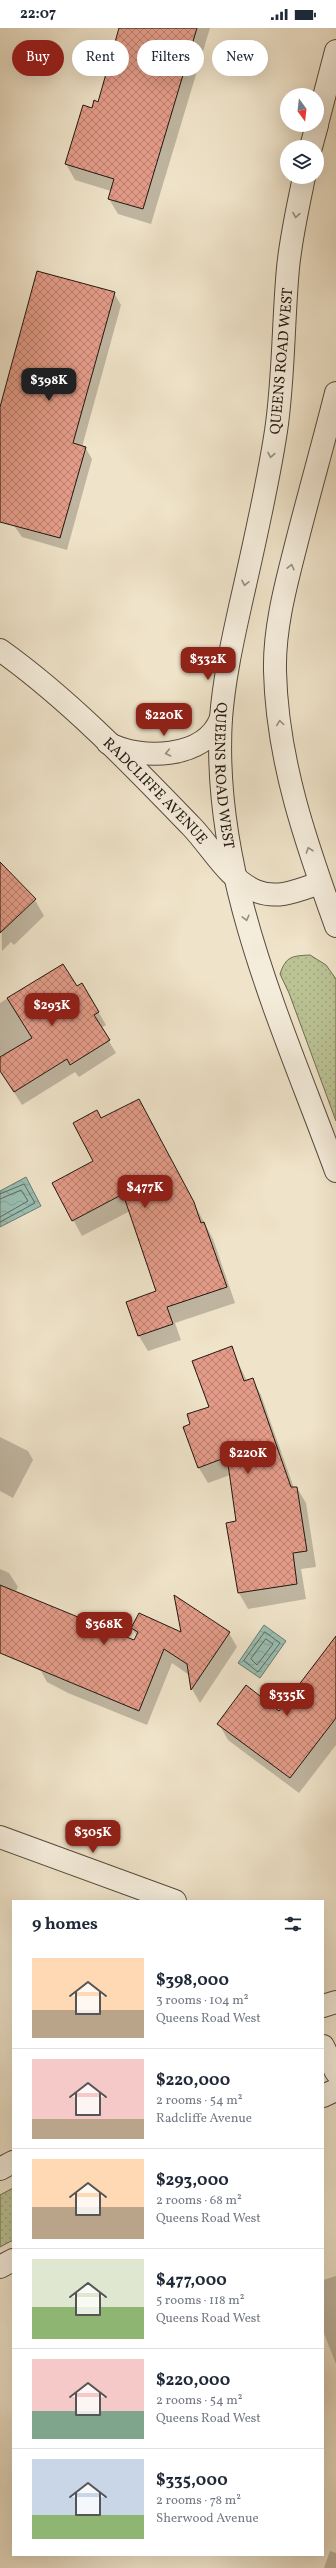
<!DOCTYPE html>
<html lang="en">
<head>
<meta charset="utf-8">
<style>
  body { margin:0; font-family:Vollkorn,serif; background:#f2f2f3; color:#1f2937; height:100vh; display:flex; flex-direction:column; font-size:15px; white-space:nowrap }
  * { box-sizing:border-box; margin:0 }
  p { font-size:13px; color:#747a83 }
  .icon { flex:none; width:22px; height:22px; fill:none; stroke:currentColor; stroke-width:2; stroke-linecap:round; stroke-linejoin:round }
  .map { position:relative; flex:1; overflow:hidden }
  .panel { position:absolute; left:12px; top:1872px; width:312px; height:656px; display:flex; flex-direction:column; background:#fff; border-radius:0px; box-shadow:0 4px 16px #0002 }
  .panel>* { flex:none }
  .guide { position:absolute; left:12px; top:12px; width:312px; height:36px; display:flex; gap:8px }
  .needle { width:26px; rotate:165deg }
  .controls { position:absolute; left:280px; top:60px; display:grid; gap:8px }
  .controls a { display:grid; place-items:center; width:44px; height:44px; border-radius:50%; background:#fff; box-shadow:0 4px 16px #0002; font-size:20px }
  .price { position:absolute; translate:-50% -34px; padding:0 9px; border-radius:8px; background:#8f2418; color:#fff; font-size:13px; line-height:26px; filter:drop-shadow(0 1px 2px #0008) }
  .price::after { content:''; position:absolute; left:50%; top:24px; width:12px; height:9px; margin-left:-6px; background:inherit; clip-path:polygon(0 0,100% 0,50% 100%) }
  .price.selected { background:#222; color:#fff }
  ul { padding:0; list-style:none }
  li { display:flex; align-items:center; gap:12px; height:100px; padding:0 20px }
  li+li { border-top:1px solid #e0e1e3 }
  li span { display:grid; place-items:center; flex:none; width:112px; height:80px; border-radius:0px; color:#555 }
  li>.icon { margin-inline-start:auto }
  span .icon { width:48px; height:48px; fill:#fffc; stroke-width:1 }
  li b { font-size:17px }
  h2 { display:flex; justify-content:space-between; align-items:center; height:48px; padding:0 20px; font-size:17px }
  .chip { padding:0 14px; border-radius:18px; background:#fff; box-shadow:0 4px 16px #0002; font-size:14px; line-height:36px }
  .chip.selected { background:#8f2418; color:#fff }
  .status { display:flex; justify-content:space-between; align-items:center; height:28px; padding:0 20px; background:#fff; direction:ltr }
  .status svg { height:11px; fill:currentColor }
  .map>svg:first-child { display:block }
  .grass { fill:url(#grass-dots); stroke:#6e6e52 }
  .water { fill:url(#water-waves); stroke:#6a7c71 }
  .shadow { fill:#0003 }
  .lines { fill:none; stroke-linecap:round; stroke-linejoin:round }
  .shore { stroke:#5e6b61; stroke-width:1 }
  .building { fill:url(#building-cross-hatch); stroke:#211810 }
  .minor-casing { stroke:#544b3e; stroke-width:24 }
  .tertiary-casing { stroke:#544b3e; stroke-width:24 }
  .minor { stroke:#f5eddc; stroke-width:22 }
  .tertiary { stroke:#f5eddc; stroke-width:22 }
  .oneway { stroke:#968d80 }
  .labels { text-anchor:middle; stroke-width:3; stroke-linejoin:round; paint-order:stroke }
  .street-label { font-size:15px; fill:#211810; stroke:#f5eddc }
</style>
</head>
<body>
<div class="status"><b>22:07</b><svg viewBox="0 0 49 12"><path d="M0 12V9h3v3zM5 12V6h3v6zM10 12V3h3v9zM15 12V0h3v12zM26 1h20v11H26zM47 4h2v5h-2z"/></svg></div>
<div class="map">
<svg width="336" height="2540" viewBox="0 0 336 2540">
  <defs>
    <pattern id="grass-dots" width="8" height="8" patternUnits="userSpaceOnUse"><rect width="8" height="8" fill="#bbc395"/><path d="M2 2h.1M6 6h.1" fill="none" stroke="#a0a77f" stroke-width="1.8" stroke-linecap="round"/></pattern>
    <pattern id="water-waves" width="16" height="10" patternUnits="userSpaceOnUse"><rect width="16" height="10" fill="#9abeb2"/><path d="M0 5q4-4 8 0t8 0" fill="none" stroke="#84a398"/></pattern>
    <pattern id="building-cross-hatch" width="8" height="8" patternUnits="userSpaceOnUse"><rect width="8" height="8" fill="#e49c89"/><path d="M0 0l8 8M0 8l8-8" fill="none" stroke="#b87e6f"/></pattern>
  </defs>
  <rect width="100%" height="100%" fill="#efe3c9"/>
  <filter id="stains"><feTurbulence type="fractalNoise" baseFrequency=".005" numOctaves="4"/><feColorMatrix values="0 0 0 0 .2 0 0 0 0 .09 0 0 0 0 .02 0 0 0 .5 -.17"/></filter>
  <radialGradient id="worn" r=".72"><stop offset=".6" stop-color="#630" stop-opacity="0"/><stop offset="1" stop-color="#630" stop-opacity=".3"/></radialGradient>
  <g class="grass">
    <path d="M310 927 326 937 336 951V1093L289 965 280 946C286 928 292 928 310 927Z"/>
    <path d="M13 2160V2212L0 2219V2167Z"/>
  </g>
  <g class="water">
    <path d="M26 1149 41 1178 0 1199V1163Z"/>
    <path d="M264 1597 286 1613 260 1650 238 1635Z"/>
  </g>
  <g class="shadow">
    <path d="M121 0H210L151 196 118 186 109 171 111 163 75 152 66 136 83 78 92 81 99 75Z"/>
    <path d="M114 265 121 277 82 419H85L92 431 67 522 22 509 0 478V383Z"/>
    <path d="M0 836 35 872 44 888 14 917 11 914 2 923Z"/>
    <path d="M62 937 76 960 82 956 106 997 101 1000 116 1025 79 1049 75 1044 22 1077 0 1042V975Z"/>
    <path d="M147 1088 213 1211 235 1275 175 1295 181 1312 148 1323 139 1308 127 1274 157 1264 130 1183 82 1208 53 1155 95 1133 101 1092Z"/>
    <path d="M231 1320 247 1353 252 1351 261 1367 294 1460H297L306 1475 316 1539 301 1541 306 1571 248 1581 239 1565 228 1496 237 1494 230 1447 208 1455 199 1440 191 1397 210 1379Z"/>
    <path d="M0 1409 28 1423 33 1432 13 1470 0 1463Z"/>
    <path d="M0 1541 9 1545 18 1559 15 1565 134 1614 137 1608 132 1600 182 1606 229 1605 237 1619 200 1675 192 1661 189 1647 172 1635 147 1697 68 1665 47 1654 41 1643 0 1624Z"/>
    <path d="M336 1628V1717L299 1765 228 1712 219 1696 279 1684Z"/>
    <path d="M336 2248V2336L323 2303V2252Z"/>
    <path d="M330 2523 336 2525V2540H324Z"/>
  </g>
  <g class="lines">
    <g class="shore">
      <path d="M0 1166 24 1156 35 1175 0 1194"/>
      <path d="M0 1171 21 1162 28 1173 0 1189"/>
      <path d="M265 1604 280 1615 258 1644 244 1633Z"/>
      <path d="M266 1611 273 1616 257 1637 251 1631Z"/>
    </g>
  </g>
  <g class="building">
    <path d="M119 0H197L143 181 108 171 114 151 65 136 83 77 92 80 94 72 98 74Z"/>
    <path d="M37 243 115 264 73 415 86 419 60 510 0 494V379Z"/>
    <path d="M0 834 36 871 0 905Z"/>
    <path d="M63 936 77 958 82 955 99 984 94 987 110 1012 70 1037 67 1031 14 1064 0 1043V1029L32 1010 7 970Z"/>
    <path d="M139 1071 194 1174 201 1195 204 1194 227 1259 167 1279 173 1296 138 1308 126 1274 156 1263 123 1166 72 1193 52 1155 93 1133 73 1095 97 1082 101 1090Z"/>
    <path d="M232 1318 244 1353 253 1350 291 1459H297L307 1523 293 1525 297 1556 238 1565 226 1495 236 1493 227 1429 198 1440 183 1399 190 1396 187 1386 209 1379 192 1333Z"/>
    <path d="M0 1557 134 1612 138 1604 131 1600 139 1585 181 1604 174 1567 230 1604 191 1662 187 1636 164 1621 139 1683 0 1625Z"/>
    <path d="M336 1608V1690L290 1750 217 1696 246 1657 279 1683Z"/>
  </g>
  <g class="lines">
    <g class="minor-casing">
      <g id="minor">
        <path id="s1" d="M0 622C70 672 132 737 192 799 212 820 228 851 256 863 278 872 299 862 320 855"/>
        <path d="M0 1809 175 1873"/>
        <path d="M323 2018 336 2044"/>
      </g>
    </g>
    <g class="tertiary-casing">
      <g id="tertiary">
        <path d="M317 96 336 23"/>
        <path d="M311 119 317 97"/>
        <path id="s2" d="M304 149C298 179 291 209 288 240 283 294 284 349 276 403 267 462 253 521 240 579 232 615 224 652 221 690 211 848 283 998 336 1143"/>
        <path d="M336 365C323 417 308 469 295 521 285 560 274 602 275 643 277 732 306 815 336 898"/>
        <path d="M108 715C140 733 206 731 221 690"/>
        <path d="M323 1978 336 1974"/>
        <path d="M323 2068 336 2062"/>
        <path d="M0 2141 13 2134"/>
        <path d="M0 2239 13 2232"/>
      </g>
    </g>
    <use href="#minor" class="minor"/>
    <use href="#tertiary" class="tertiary"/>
  </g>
  <defs><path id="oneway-chevron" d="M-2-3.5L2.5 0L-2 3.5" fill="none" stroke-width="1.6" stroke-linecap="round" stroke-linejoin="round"/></defs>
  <g class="oneway">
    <use href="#oneway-chevron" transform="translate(296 187) rotate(99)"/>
    <use href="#oneway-chevron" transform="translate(271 427) rotate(101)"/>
    <use href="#oneway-chevron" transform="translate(291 539) rotate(-76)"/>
    <use href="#oneway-chevron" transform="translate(245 555) rotate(102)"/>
    <use href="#oneway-chevron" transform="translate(280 695) rotate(-98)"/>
    <use href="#oneway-chevron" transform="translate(168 725) rotate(168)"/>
    <use href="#oneway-chevron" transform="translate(309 822) rotate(-109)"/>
    <use href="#oneway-chevron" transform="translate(246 890) rotate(76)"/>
  </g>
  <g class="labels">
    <g class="street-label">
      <text transform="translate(281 333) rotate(-85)" y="5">QUEENS ROAD WEST</text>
      <text dy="5" stroke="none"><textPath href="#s2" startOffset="606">QUEENS ROAD WEST</textPath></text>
      <text dy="5" stroke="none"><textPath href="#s1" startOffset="210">RADCLIFFE AVENUE</textPath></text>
    </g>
  </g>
  <rect width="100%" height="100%" filter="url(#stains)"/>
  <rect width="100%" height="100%" fill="url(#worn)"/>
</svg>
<div class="controls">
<a><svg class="needle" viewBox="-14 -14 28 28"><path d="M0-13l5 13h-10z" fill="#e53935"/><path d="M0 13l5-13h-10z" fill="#747a83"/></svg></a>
<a><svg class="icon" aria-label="layers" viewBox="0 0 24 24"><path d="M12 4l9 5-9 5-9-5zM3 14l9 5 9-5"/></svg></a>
</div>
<b class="price selected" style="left:49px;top:374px">$398K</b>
<b class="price" style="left:208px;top:653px">$332K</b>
<b class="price" style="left:164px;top:709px">$220K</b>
<b class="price" style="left:52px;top:999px">$293K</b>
<b class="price" style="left:145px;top:1181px">$477K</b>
<b class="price" style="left:248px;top:1447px">$220K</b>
<b class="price" style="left:104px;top:1618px">$368K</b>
<b class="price" style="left:287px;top:1689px">$335K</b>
<b class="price" style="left:93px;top:1826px">$305K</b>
<div class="guide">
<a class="chip selected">Buy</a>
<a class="chip">Rent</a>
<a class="chip">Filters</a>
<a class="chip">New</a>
</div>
<section class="panel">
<h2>9 homes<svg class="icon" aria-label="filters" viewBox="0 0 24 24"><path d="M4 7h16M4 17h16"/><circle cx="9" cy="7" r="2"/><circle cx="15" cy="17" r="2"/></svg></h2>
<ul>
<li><span style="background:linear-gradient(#ffd9b3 65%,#b9a48a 0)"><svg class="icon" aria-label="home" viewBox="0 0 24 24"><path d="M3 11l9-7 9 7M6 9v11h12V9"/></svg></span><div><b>$398,000</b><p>3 rooms · 104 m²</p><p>Queens Road West</p></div></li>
<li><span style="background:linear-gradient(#f6c9c9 75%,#b9a48a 0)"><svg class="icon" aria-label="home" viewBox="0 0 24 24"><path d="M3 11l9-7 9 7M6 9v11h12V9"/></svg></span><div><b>$220,000</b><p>2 rooms · 54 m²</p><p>Radcliffe Avenue</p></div></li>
<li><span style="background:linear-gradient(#ffd9b3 60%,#b9a48a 0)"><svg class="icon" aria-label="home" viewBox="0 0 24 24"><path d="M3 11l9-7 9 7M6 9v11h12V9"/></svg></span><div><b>$293,000</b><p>2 rooms · 68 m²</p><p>Queens Road West</p></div></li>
<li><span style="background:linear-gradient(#dfe7d0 60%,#8fb573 0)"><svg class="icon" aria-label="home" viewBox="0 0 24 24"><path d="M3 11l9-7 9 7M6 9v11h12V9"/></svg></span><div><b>$477,000</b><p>5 rooms · 118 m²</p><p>Queens Road West</p></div></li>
<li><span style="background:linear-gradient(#f6c9c9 65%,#7fa58c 0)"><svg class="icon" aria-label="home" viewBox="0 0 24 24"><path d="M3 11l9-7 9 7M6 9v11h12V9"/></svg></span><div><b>$220,000</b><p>2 rooms · 54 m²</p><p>Queens Road West</p></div></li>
<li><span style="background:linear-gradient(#c9d6e8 70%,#8fb573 0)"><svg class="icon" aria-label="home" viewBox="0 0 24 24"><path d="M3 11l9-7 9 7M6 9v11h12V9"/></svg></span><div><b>$335,000</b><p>2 rooms · 78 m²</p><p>Sherwood Avenue</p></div></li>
</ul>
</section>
</div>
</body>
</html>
